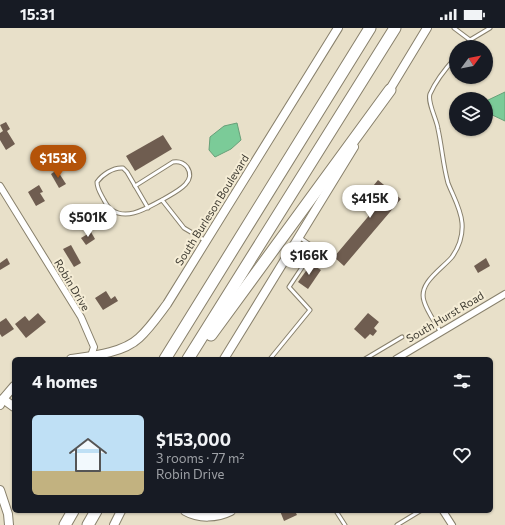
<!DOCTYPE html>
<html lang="en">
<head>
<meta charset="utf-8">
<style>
  body { margin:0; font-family:Commissioner,sans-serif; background:#20242c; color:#f1f3f6; height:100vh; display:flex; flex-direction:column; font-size:15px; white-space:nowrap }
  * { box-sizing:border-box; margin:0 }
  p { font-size:13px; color:#9ea1a6 }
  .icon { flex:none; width:22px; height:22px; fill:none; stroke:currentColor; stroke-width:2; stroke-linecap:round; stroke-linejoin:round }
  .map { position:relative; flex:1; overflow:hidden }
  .side { position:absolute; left:12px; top:329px; width:481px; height:156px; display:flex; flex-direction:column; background:#171b24; border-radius:6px; box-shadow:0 1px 3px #0004 }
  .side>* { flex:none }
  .needle { width:26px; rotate:58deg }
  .tools { position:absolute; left:449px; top:12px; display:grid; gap:8px }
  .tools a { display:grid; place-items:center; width:44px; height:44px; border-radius:50%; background:#171b24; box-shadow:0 1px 3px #0004; font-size:20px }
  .price { position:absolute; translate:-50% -34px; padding:0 9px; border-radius:14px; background:#fff; color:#222; font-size:13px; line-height:26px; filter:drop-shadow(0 1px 2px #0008) }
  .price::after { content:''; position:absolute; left:50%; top:24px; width:12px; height:9px; margin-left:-6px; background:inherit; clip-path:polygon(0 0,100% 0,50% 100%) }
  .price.active { background:#b45309; color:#fff }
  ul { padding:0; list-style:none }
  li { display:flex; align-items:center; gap:12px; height:100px; padding:0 20px }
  li span { display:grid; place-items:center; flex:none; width:112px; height:80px; border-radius:6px; color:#555 }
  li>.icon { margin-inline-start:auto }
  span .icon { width:48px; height:48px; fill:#fffc; stroke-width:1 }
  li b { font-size:17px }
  h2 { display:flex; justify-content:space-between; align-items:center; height:48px; padding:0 20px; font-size:17px }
  .status { display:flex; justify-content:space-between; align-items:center; height:28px; padding:0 20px; background:#171b24; direction:ltr }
  .status svg { height:11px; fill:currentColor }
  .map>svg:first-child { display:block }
  .water { fill:#7bcb98; stroke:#68a079 }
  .building { fill:#6f5d50 }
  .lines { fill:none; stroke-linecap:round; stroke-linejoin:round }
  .lane-casing { stroke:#88806c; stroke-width:5 }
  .street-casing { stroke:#88806c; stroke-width:8 }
  .secondary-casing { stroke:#88806c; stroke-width:10 }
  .highway-casing { stroke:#88806c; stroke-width:13 }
  .lane { stroke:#fff; stroke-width:3 }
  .street { stroke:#fff; stroke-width:6 }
  .secondary { stroke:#fff; stroke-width:8 }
  .highway { stroke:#fff; stroke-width:11 }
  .labels { text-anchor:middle; stroke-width:4; stroke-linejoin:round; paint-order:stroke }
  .street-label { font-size:11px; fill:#3d3a31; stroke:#f5edd6 }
</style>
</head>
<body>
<div class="status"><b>15:31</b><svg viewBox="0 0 49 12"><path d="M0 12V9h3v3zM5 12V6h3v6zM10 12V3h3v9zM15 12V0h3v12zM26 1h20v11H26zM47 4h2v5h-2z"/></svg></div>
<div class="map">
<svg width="505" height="497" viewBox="0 0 505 497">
  <rect width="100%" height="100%" fill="#e8e0c9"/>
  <g class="water">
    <path d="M505 64V93L486 84V73Z"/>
    <path d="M237 95 241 112 231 121 215 129 209 122 210 109 224 98Z"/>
  </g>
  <g class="building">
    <path d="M6 94 10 101 7 103 15 116 6 122 0 112V105L3 103 0 97Z"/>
    <path d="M163 107 172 121 135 143 126 128Z"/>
    <path d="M57 142 66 156 59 160 51 146Z"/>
    <path d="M378 152 401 171 344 238 334 229 372 184 360 174Z"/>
    <path d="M39 157 43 164 40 165 45 173 36 178 28 164Z"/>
    <path d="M91 204 95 211 86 217 81 210Z"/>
    <path d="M71 217 81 235 74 239 63 221Z"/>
    <path d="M7 230 10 236 0 242V235Z"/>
    <path d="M486 230 490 238 478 245 474 238Z"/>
    <path d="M311 236 321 242 308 261 298 254Z"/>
    <path d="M106 263 111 271 115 268 118 273 103 282 95 270Z"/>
    <path d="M38 285 46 294 26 310 15 296 25 288 29 293Z"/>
    <path d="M368 285 379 294 374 300 377 303 373 308 370 306 365 311 354 301Z"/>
    <path d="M6 290 14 301 2 309 0 306V294Z"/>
    <path d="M280 483H295L297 487 284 493Z"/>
  </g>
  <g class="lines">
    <g class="lane-casing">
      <g id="lane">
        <path d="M454 0 470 12"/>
        <path d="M464 19 470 12 490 0"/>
        <path d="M135 158 173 134C179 133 183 134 187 139 198 155 173 165 162 172"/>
        <path d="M148 180 127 144 123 140C113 139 102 147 97 154 97 161 101 166 104 172 106 175 108 180 112 182 128 193 148 179 162 172L184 200 206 213"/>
        <path d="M441 305C436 295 427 284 424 273 418 255 442 241 452 229 459 219 463 207 462 195 461 181 453 168 448 155 443 137 442 119 438 101 437 92 427 74 430 66 436 52 446 40 456 29"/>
        <path d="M270 331 310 282 289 259 315 220 299 209"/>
        <path d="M365 331 402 309"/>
        <path d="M336 483 345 497"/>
        <path d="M397 497 420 483"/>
      </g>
    </g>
    <g class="street-casing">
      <g id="street">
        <path d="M0 158 81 289 94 319 91 328"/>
        <path d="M396 331 505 266"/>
        <path d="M443 483 452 497"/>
      </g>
    </g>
    <g class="secondary-casing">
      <g id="secondary">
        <path d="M387 66 427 0"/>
        <path d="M71 331C92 328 123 325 139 310 150 300 158 288 167 276L338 0"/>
        <path d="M224 331 354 119"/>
        <path d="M3 371 14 379"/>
        <path d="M0 377 3 371 14 358"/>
        <path d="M0 462 8 486 9 497"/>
        <path d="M185 483C199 491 217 490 231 483"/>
        <path d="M114 497 121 483"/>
      </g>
    </g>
    <g class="highway-casing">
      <g id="highway">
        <path d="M211 307 390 62"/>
        <path d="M165 331 370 0"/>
        <path d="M188 331 395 0"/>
        <path d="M65 497 73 483"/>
        <path d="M88 497 96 483"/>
      </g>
    </g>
    <use href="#lane" class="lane"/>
    <use href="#street" class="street"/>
    <use href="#secondary" class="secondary"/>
    <use href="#highway" class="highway"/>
  </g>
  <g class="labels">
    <g class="street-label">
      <text transform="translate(212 182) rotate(-58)" y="4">South Burleson Boulevard</text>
      <text transform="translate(72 257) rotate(59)" y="4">Robin Drive</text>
      <text transform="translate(445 289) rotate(-31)" y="4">South Hurst Road</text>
    </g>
  </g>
</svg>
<div class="tools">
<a><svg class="needle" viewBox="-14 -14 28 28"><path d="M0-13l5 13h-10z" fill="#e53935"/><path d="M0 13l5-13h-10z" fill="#9ea1a6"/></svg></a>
<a><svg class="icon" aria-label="layers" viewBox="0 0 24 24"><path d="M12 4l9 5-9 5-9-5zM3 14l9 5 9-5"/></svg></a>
</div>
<b class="price active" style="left:58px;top:151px">$153K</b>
<b class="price" style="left:370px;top:191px">$415K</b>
<b class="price" style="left:88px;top:210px">$501K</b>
<b class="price" style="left:309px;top:248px">$166K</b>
<section class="side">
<h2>4 homes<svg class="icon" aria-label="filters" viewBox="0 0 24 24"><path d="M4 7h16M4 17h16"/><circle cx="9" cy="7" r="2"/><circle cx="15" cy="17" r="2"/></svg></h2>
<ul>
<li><span style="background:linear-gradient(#bfe0f5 70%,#c2b280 0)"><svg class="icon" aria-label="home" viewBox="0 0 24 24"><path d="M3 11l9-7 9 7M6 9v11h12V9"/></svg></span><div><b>$153,000</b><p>3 rooms · 77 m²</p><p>Robin Drive</p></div><svg class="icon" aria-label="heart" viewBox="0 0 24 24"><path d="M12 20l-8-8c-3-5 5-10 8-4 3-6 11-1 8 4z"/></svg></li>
</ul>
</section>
</div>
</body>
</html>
